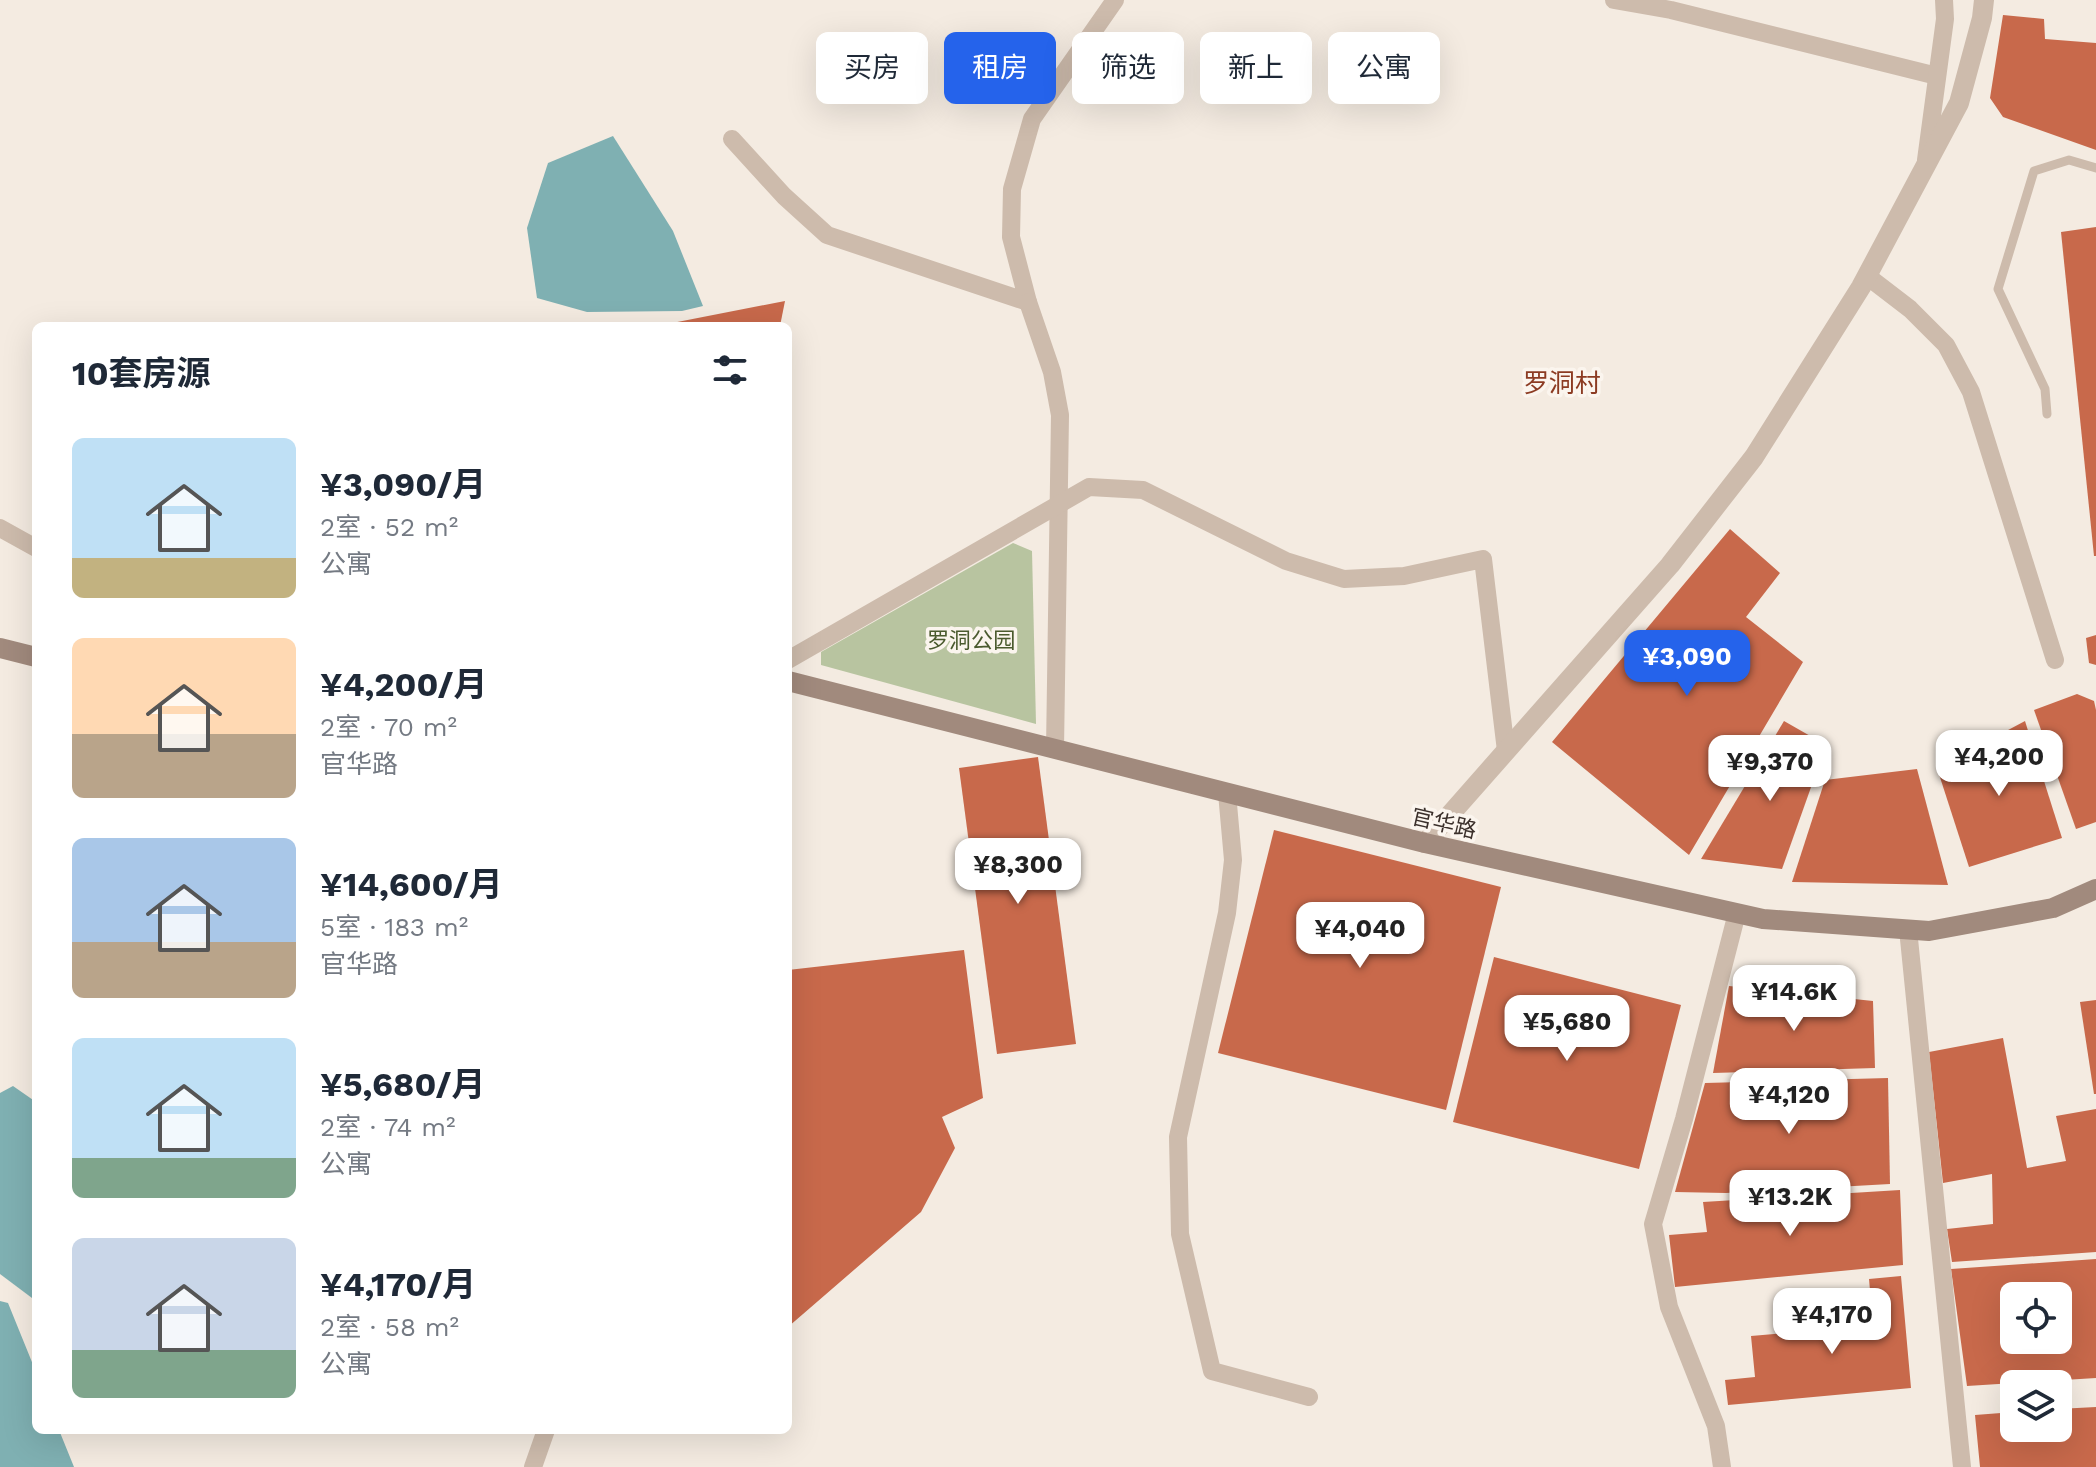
<!DOCTYPE html>
<html lang="zh">
<head>
<meta charset="utf-8">
<style>
  body { margin:0; font-family:"Work Sans","Noto Sans SC",sans-serif; background:#f2f2f3; color:#1f2937; height:100vh; display:flex; flex-direction:column; font-size:30px; white-space:nowrap }
  * { box-sizing:border-box; margin:0 }
  p { font-size:26px; color:#747a83 }
  .icon { flex:none; width:44px; height:44px; fill:none; stroke:currentColor; stroke-width:2; stroke-linecap:round; stroke-linejoin:round }
  .map { position:relative; flex:1; overflow:hidden }
  .drawer { position:absolute; left:32px; top:322px; width:760px; height:1112px; display:flex; flex-direction:column; background:#fff; border-radius:12px; box-shadow:0 8px 32px #0002 }
  .drawer>* { flex:none }
  .hud { position:absolute; left:816px; top:32px; width:760px; height:72px; display:flex; gap:16px }
  .buttons { position:absolute; left:2000px; top:1282px; display:grid; gap:16px }
  .buttons a { display:grid; place-items:center; width:72px; height:72px; border-radius:12px; background:#fff; box-shadow:0 8px 32px #0002; font-size:40px }
  .price { position:absolute; translate:-50% -68px; padding:0 18px; border-radius:16px; background:#fff; color:#222; font-size:26px; line-height:52px; filter:drop-shadow(0 2px 4px #0008) }
  .price::after { content:''; position:absolute; left:50%; top:48px; width:24px; height:18px; margin-left:-12px; background:inherit; clip-path:polygon(0 0,100% 0,50% 100%) }
  .price.current { background:#2563eb; color:#fff }
  ul { padding:0; list-style:none }
  li { display:flex; align-items:center; gap:24px; height:200px; padding:0 40px }
  li span { display:grid; place-items:center; flex:none; width:224px; height:160px; border-radius:12px; color:#555 }
  li>.icon { margin-inline-start:auto }
  span .icon { width:96px; height:96px; fill:#fffc; stroke-width:1 }
  li b { font-size:34px }
  h2 { display:flex; justify-content:space-between; align-items:center; height:96px; padding:0 40px; font-size:34px }
  .chip { padding:0 28px; border-radius:12px; background:#fff; box-shadow:0 8px 32px #0002; font-size:28px; line-height:72px }
  .chip.current { background:#2563eb; color:#fff }
  .map>svg:first-child { display:block }
  .green { fill:#b8c4a0 }
  .water { fill:#7fb0b2 }
  .building { fill:#c8694b; fill-rule:evenodd }
  .lines { fill:none; stroke-linecap:round; stroke-linejoin:round }
  .service { stroke:#cdbbac; stroke-width:9 }
  .minor { stroke:#cdbbac; stroke-width:18 }
  .tertiary { stroke:#cdbbac; stroke-width:20 }
  .secondary { stroke:#a18a7d; stroke-width:20 }
  .labels { text-anchor:middle; stroke-width:7; stroke-linejoin:round; paint-order:stroke }
  .park-label { font-size:22px; fill:#4a5a2e; stroke:#fbf5ee }
  .street-label { font-size:22px; fill:#3b302b; stroke:#fbf5ee }
  .quarter-label { font-size:26px; fill:#8c3b22; stroke:#fbf5ee }
</style>
</head>
<body>
<div class="map">
<svg width="2096" height="1467" viewBox="0 0 2096 1467">
  <rect width="100%" height="100%" fill="#f4ebe1"/>
  <path class="green" d="M1013 543 1032 551 1036 724 821 665V652Z"/>
  <g class="water">
    <path d="M613 136 673 231 703 306 682 311 587 312 537 298 527 228 548 163Z"/>
    <path d="M13 1086 36 1102V1301L0 1274V1093Z"/>
    <path d="M0 1301 8 1303 36 1372V1430H59L74 1467H0Z"/>
  </g>
  <g class="building">
    <path d="M2003 15 2044 19 2045 39 2096 43V150L2003 117 1990 98Z"/>
    <path d="M2096 227V556H2094L2061 232Z"/>
    <path d="M785 301 780 326H662V325Z"/>
    <path d="M1730 529 1780 573 1746 617 1803 662 1689 855 1552 742Z"/>
    <path d="M2096 635V665L2089 663 2086 638Z"/>
    <path d="M2077 694 2094 701 2096 710V822L2076 829 2034 710Z"/>
    <path d="M1784 721 1826 745 1782 869 1701 859Z"/>
    <path d="M2025 721 2062 838 1969 867 1937 768Z"/>
    <path d="M1038 757 1076 1044 997 1054 959 768Z"/>
    <path d="M1917 769 1948 885 1792 882 1825 780Z"/>
    <path d="M1274 830 1501 887 1446 1110 1218 1053Z"/>
    <path d="M964 950 983 1098 942 1117 955 1148 921 1212 788 1327V970Z"/>
    <path d="M1494 957 1681 1005 1639 1169 1453 1122Z"/>
    <path d="M1729 986 1873 1001 1875 1068 1713 1073Z"/>
    <path d="M2096 1000V1094H2094L2080 1002Z"/>
    <path d="M2003 1038 2027 1168 2066 1161 2056 1116 2096 1109V1252L1952 1262 1947 1229 1993 1224 1992 1174 1943 1183 1929 1052Z"/>
    <path d="M1888 1078 1890 1184 1726 1193 1675 1192 1705 1083Z"/>
    <path d="M1900 1190 1903 1265 1675 1287 1669 1235 1707 1232 1703 1202Z"/>
    <path d="M2096 1259V1378L1967 1386 1951 1269ZM2014 1296H2058V1340H2014Z"/>
    <path d="M1901 1276 1911 1388 1728 1405 1725 1380 1755 1377 1751 1336 1873 1325 1869 1279Z"/>
    <path d="M2096 1407V1467H1980L1975 1415 2014 1412V1428H2058V1409Z"/>
  </g>
  <g class="lines">
    <path class="service" d="M2047 414 2045 389 1998 289 2034 171 2069 160 2096 168"/>
    <g class="minor">
      <path d="M1614 0 1671 10 1937 76"/>
      <path d="M732 139 784 196 827 235 1028 302 1011 237 1012 189 1032 119 1115 0"/>
      <path d="M1926 160 1945 19 1944 0"/>
      <path d="M1867 276 1910 309 1946 345 1971 392 2055 660"/>
      <path d="M1028 302 1052 372 1060 415 1055 749"/>
      <path d="M0 528 36 548"/>
      <path d="M788 660 1089 487 1143 490 1286 561 1344 579 1404 576 1483 559 1506 751"/>
      <path d="M1227 793 1233 860 1227 913 1178 1137 1180 1234 1212 1371 1309 1397"/>
      <path d="M1908 929 1962 1467"/>
      <path d="M533 1467 546 1430"/>
      <path d="M1722 1467 1716 1426 1669 1307 1653 1224 1684 1119 1737 913"/>
    </g>
    <path class="tertiary" d="M1425 843 1670 565 1754 457 1861 287 1959 103 1982 18 1984 0"/>
    <g class="secondary">
      <path d="M0 648 36 657"/>
      <path d="M788 681 1425 843 1763 919 1929 931 2053 908 2096 889"/>
    </g>
  </g>
  <g class="labels">
    <g class="park-label">
      <text x="971" y="648">罗洞公园</text>
    </g>
    <g class="street-label">
      <text transform="translate(1444 823) rotate(13)" y="8">官华路</text>
    </g>
    <g class="quarter-label">
      <text x="1562" y="392">罗洞村</text>
    </g>
  </g>
</svg>
<div class="buttons">
<a><svg class="icon" aria-label="locate" viewBox="0 0 24 24"><circle cx="12" cy="12" r="6"/><path d="M12 2v4M12 18v4M2 12h4M18 12h4"/></svg></a>
<a><svg class="icon" aria-label="layers" viewBox="0 0 24 24"><path d="M12 4l9 5-9 5-9-5zM3 14l9 5 9-5"/></svg></a>
</div>
<b class="price current" style="left:1687px;top:698px">¥3,090</b>
<b class="price" style="left:1999px;top:798px">¥4,200</b>
<b class="price" style="left:1770px;top:803px">¥9,370</b>
<b class="price" style="left:1018px;top:906px">¥8,300</b>
<b class="price" style="left:1360px;top:970px">¥4,040</b>
<b class="price" style="left:1794px;top:1033px">¥14.6K</b>
<b class="price" style="left:1567px;top:1063px">¥5,680</b>
<b class="price" style="left:1789px;top:1136px">¥4,120</b>
<b class="price" style="left:1790px;top:1238px">¥13.2K</b>
<b class="price" style="left:1832px;top:1356px">¥4,170</b>
<div class="hud">
<a class="chip">买房</a>
<a class="chip current">租房</a>
<a class="chip">筛选</a>
<a class="chip">新上</a>
<a class="chip">公寓</a>
</div>
<section class="drawer">
<h2>10套房源<svg class="icon" aria-label="filters" viewBox="0 0 24 24"><path d="M4 7h16M4 17h16"/><circle cx="9" cy="7" r="2"/><circle cx="15" cy="17" r="2"/></svg></h2>
<ul>
<li><span style="background:linear-gradient(#bfe0f5 75%,#c2b280 0)"><svg class="icon" aria-label="home" viewBox="0 0 24 24"><path d="M3 11l9-7 9 7M6 9v11h12V9"/></svg></span><div><b>¥3,090/月</b><p>2室 · 52 m²</p><p>公寓</p></div></li>
<li><span style="background:linear-gradient(#ffd9b3 60%,#b9a48a 0)"><svg class="icon" aria-label="home" viewBox="0 0 24 24"><path d="M3 11l9-7 9 7M6 9v11h12V9"/></svg></span><div><b>¥4,200/月</b><p>2室 · 70 m²</p><p>官华路</p></div></li>
<li><span style="background:linear-gradient(#a9c7e8 65%,#b9a48a 0)"><svg class="icon" aria-label="home" viewBox="0 0 24 24"><path d="M3 11l9-7 9 7M6 9v11h12V9"/></svg></span><div><b>¥14,600/月</b><p>5室 · 183 m²</p><p>官华路</p></div></li>
<li><span style="background:linear-gradient(#bfe0f5 75%,#7fa58c 0)"><svg class="icon" aria-label="home" viewBox="0 0 24 24"><path d="M3 11l9-7 9 7M6 9v11h12V9"/></svg></span><div><b>¥5,680/月</b><p>2室 · 74 m²</p><p>公寓</p></div></li>
<li><span style="background:linear-gradient(#c9d6e8 70%,#7fa58c 0)"><svg class="icon" aria-label="home" viewBox="0 0 24 24"><path d="M3 11l9-7 9 7M6 9v11h12V9"/></svg></span><div><b>¥4,170/月</b><p>2室 · 58 m²</p><p>公寓</p></div></li>
</ul>
</section>
</div>
</body>
</html>
